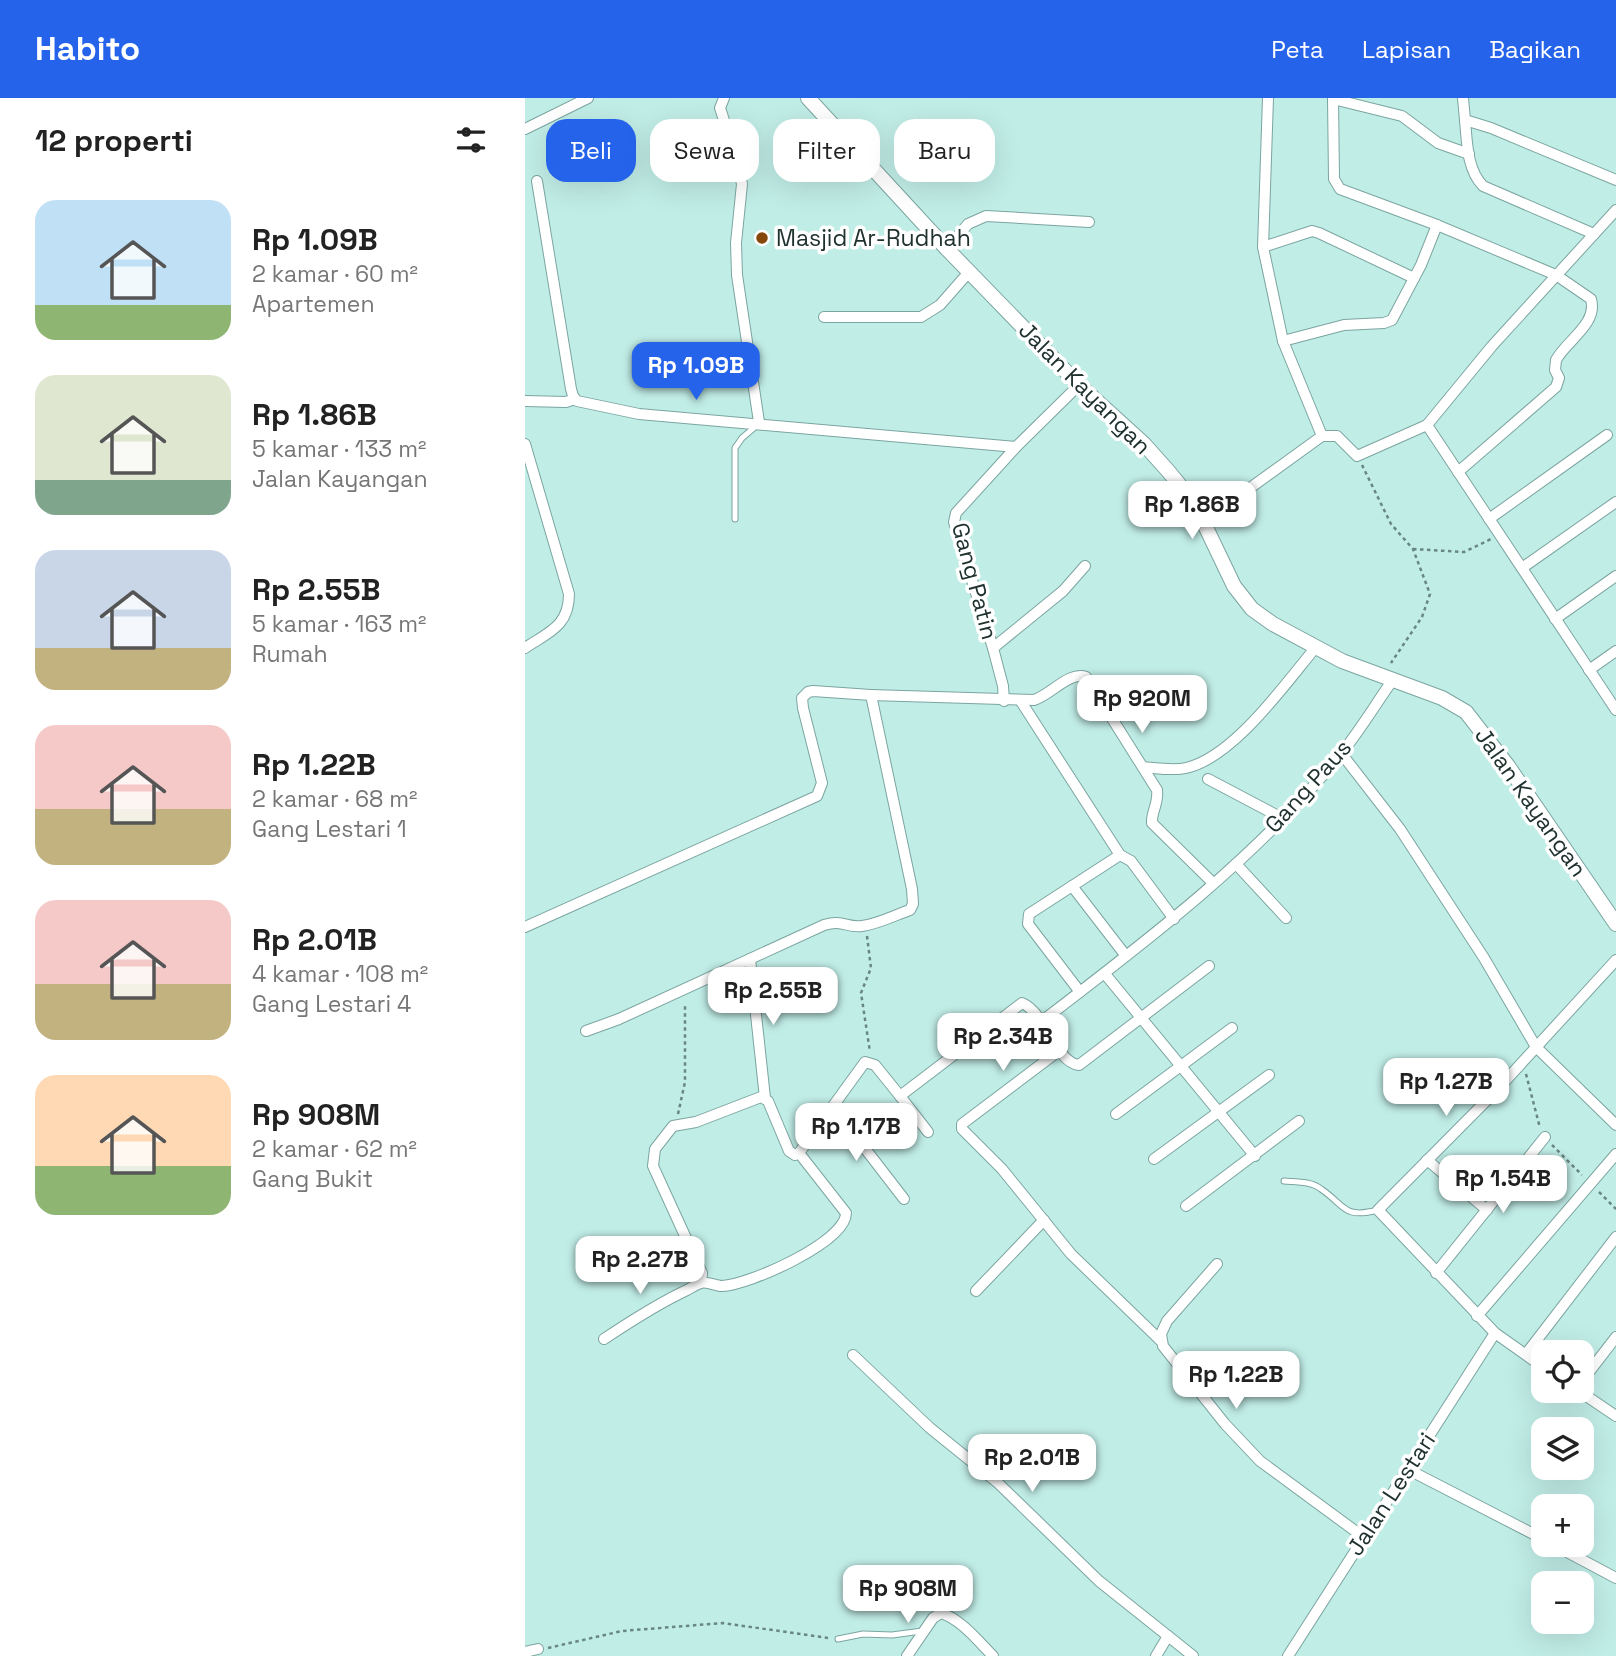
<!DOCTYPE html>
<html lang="id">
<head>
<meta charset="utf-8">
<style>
  body { margin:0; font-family:"Space Grotesk",sans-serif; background:#f6f6f6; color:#222; height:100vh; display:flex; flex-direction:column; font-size:26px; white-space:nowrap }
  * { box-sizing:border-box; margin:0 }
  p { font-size:23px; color:#767676 }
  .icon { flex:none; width:38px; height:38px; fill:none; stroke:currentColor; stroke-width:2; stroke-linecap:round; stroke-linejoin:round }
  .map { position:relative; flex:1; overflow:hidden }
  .panel { display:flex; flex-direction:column; background:#fff; width:525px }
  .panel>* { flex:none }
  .banner { position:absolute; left:21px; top:21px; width:665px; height:63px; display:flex; gap:14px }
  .fabs { position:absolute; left:1006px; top:1242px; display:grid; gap:14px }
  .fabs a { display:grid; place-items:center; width:63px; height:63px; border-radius:14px; background:#fff; box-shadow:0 7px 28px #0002; font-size:35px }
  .price { position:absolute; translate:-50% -60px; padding:0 16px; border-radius:14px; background:#fff; color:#222; font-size:23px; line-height:46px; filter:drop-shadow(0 2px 4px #0008) }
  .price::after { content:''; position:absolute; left:50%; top:42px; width:21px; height:16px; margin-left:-10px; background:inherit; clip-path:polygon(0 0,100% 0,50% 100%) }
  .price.selected { background:#2563eb; color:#fff }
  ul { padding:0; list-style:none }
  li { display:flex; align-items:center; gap:21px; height:175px; padding:0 35px }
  li span { display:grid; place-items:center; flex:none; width:196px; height:140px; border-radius:21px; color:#555 }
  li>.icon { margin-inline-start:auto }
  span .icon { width:84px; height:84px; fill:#fffc; stroke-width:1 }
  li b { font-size:30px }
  h2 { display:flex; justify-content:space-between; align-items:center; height:84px; padding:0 35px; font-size:30px }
  .chip { padding:0 24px; border-radius:21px; background:#fff; box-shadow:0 7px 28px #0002; font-size:24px; line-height:63px }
  .chip.selected { background:#2563eb; color:#fff }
  header { display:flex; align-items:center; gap:42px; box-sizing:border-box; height:98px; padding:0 35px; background:#2563eb; color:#fff }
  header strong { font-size:33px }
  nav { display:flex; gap:38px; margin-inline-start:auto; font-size:24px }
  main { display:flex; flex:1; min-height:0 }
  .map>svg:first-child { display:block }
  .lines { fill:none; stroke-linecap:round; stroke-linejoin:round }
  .service-casing { stroke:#7ba5a0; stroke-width:7 }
  .minor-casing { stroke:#7ba5a0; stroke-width:12 }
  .tertiary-casing { stroke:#7ba5a0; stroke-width:16 }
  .path { stroke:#698782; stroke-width:2.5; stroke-dasharray:3.5 3.5; stroke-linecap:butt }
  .service { stroke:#fff; stroke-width:5 }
  .minor { stroke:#fff; stroke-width:10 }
  .tertiary { stroke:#fff; stroke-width:14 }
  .poi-dot { fill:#86480a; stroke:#fff; stroke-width:2.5 }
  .labels { text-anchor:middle; stroke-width:7; stroke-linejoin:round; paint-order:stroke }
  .poi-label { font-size:23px; fill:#20322f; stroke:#fff; text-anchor:start }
  .street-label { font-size:23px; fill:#20322f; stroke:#fff }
</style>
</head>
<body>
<header>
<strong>Habito</strong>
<nav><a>Peta</a><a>Lapisan</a><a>Bagikan</a></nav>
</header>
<main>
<section class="panel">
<h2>12 properti<svg class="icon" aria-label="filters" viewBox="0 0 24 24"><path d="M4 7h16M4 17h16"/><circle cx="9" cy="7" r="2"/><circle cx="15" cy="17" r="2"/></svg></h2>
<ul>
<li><span style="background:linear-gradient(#bfe0f5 75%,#8fb573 0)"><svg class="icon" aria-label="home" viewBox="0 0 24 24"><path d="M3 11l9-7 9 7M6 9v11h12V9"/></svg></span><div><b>Rp 1.09B</b><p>2 kamar · 60 m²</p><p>Apartemen</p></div></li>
<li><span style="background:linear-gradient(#dfe7d0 75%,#7fa58c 0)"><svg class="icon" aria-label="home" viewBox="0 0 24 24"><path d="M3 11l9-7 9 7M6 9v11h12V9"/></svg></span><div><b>Rp 1.86B</b><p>5 kamar · 133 m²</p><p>Jalan Kayangan</p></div></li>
<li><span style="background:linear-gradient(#c9d6e8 70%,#c2b280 0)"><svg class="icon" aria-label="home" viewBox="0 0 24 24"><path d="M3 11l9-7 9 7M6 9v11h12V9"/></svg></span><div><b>Rp 2.55B</b><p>5 kamar · 163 m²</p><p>Rumah</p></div></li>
<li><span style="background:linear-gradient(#f6c9c9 60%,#c2b280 0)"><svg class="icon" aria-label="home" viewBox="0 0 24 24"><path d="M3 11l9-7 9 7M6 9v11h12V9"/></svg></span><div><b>Rp 1.22B</b><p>2 kamar · 68 m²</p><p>Gang Lestari 1</p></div></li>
<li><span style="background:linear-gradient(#f6c9c9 60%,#c2b280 0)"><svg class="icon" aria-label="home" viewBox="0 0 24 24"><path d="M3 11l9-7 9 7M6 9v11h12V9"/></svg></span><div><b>Rp 2.01B</b><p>4 kamar · 108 m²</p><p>Gang Lestari 4</p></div></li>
<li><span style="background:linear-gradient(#ffd9b3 65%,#8fb573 0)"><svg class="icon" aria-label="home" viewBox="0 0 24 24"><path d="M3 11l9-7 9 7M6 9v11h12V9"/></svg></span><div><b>Rp 908M</b><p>2 kamar · 62 m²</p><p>Gang Bukit</p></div></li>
</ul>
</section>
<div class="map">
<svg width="1091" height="1558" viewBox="0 0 1091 1558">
  <rect width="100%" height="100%" fill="#c1ede7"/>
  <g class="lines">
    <g class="service-casing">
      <g id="service">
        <path d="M210 421V350L217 340 231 328"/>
        <path d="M759 1083C771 1084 786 1083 796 1091 821 1108 818 1121 853 1112"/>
        <path d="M313 1541 338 1536 367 1537 397 1533"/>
      </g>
    </g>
    <g class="minor-casing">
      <g id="minor">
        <path d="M199 0 195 10 210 56 217 86 211 145 212 177 234 324"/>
        <path d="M743 0 738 149 758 243 797 338"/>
        <path d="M808 0 809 81 815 91 912 127 1031 177 1066 201C1073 226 1042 242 1031 262L1030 272 1034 280 1031 289 933 374"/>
        <path d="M938 0 940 22"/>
        <path d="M808 1 877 18 913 45 944 56"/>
        <path d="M0 31 63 0"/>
        <path d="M12 83 46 291 48 298 52 303 114 316 491 349"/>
        <path d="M1069 136 958 88C942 72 942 44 940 22L966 30 1091 82"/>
        <path d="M738 149 787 133 794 135 889 180"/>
        <path d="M422 151 443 126 461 118 564 124"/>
        <path d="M299 219H396L415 207 444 174"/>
        <path d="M758 243 819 227 859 225 867 222 896 167 912 127"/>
        <path d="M0 303 41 304 50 301"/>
        <path d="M902 327 1091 612"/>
        <path d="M797 338H812L832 358 902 327 967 248 1091 112"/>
        <path d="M0 346 44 496C44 528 24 534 0 550"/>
        <path d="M964 421 1082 337"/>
        <path d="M678 424 797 338"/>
        <path d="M997 470 1091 404"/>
        <path d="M1030 521 1091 478"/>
        <path d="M468 550 538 493 560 468"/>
        <path d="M1064 572 1091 553"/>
        <path d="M495 602 595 757"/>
        <path d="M479 603 478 588 468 550 429 424 431 415 491 349 554 287"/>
        <path d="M816 655 875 731 959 860 1011 949 1091 1027"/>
        <path d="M618 669C632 670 648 673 661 670 709 659 760 586 791 549"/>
        <path d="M683 681 757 720"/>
        <path d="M711 766 761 820"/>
        <path d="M547 788 601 858"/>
        <path d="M0 829 292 698 297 685 278 610 277 600 283 594 288 593 346 597"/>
        <path d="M225 861 240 1000"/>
        <path d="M580 876 730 1058"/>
        <path d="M555 894 503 826 504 816 595 757 606 763 649 821"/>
        <path d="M517 923C623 842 730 761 815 657 834 634 850 607 867 583"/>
        <path d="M61 933 94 921 299 827C318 821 321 830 337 828 353 826 370 817 385 812L388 806 387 791 346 597 509 602C527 596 544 573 561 579L632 692C634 705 626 714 627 725L688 785"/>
        <path d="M535 952 441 1023 437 1026V1031L477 1071 546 1156 636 1243"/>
        <path d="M375 998 403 1034"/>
        <path d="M308 1009 379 1101"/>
        <path d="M591 1016 707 930"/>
        <path d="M629 1061 744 977"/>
        <path d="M902 1062 962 1112"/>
        <path d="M661 1108 774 1023"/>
        <path d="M692 1166 642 1223 636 1236 638 1248 700 1326 735 1363 837 1438"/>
        <path d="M911 1175 1020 1039"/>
        <path d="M176 1184 177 1175 128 1068 130 1051 148 1028 171 1024 236 999 243 1003 264 1053 270 1057 274 1055 340 964 350 967 375 998 497 905C521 915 530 964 554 967L684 868"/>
        <path d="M451 1193 519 1122"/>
        <path d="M952 1218 1091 1056"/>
        <path d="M79 1241C106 1223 132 1206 162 1192 166 1190 172 1186 176 1185 182 1183 191 1188 197 1188 224 1187 321 1144 321 1115L274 1055"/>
        <path d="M1001 1256 1091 1139"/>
        <path d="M328 1257 405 1330 472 1384 574 1483 668 1558"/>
        <path d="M1018 1269 970 1235 853 1112 971 993 1091 862"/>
        <path d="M1057 1283 1091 1239"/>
        <path d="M1054 1293 1091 1318"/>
        <path d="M884 1372 1018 1441"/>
        <path d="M1029 1447 1091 1480"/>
        <path d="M0 1554 13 1551"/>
        <path d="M382 1558 408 1520 416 1515C436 1521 454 1544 468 1558"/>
        <path d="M631 1558 643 1538"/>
        <path d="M763 1558 970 1235"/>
      </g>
    </g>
    <g class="tertiary-casing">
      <path id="tertiary" d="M283 0 422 151 554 287 619 346 644 374 662 396 676 419 709 488 727 511 748 526 817 563 917 600 941 614 983 668 1091 826"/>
    </g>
    <g class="path">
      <path d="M837 367 866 426 888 451 905 496 897 519 866 565"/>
      <path d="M888 451 939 454 966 441"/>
      <path d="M342 838 346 870 336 895 345 954"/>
      <path d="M1001 976 1015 1030"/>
      <path d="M153 1016 160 984V905"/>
      <path d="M1027 1047 1057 1077"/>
      <path d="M1074 1094 1091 1111"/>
      <path d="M23 1550 97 1533 198 1525 303 1540"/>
    </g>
    <use href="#service" class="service"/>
    <use href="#minor" class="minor"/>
    <use href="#tertiary" class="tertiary"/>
  </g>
  <circle class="poi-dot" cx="237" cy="140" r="7"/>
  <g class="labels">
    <g class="poi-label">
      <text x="251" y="148">Masjid Ar-Rudhah</text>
    </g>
    <g class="street-label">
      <text transform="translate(560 290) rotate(45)" y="8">Jalan Kayangan</text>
      <text transform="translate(450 483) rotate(75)" y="8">Gang Patin</text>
      <text transform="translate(783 688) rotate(-48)" y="8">Gang Paus</text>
      <text transform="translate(1006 704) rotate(55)" y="8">Jalan Kayangan</text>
      <text transform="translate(866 1396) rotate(-57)" y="8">Jalan Lestari</text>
    </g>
  </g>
</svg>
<div class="fabs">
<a><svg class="icon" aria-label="locate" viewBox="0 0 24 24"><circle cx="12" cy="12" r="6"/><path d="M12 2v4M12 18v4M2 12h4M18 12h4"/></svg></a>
<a><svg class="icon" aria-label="layers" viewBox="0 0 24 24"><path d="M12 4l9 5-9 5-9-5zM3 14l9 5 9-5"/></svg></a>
<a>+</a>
<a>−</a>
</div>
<b class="price selected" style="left:171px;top:304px">Rp 1.09B</b>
<b class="price" style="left:667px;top:443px">Rp 1.86B</b>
<b class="price" style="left:617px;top:637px">Rp 920M</b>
<b class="price" style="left:248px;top:929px">Rp 2.55B</b>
<b class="price" style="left:478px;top:975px">Rp 2.34B</b>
<b class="price" style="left:921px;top:1020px">Rp 1.27B</b>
<b class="price" style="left:331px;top:1065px">Rp 1.17B</b>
<b class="price" style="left:978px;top:1117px">Rp 1.54B</b>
<b class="price" style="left:115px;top:1198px">Rp 2.27B</b>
<b class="price" style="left:711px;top:1313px">Rp 1.22B</b>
<b class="price" style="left:507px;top:1396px">Rp 2.01B</b>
<b class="price" style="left:383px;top:1527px">Rp 908M</b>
<div class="banner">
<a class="chip selected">Beli</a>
<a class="chip">Sewa</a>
<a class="chip">Filter</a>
<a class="chip">Baru</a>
</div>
</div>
</main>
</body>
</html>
